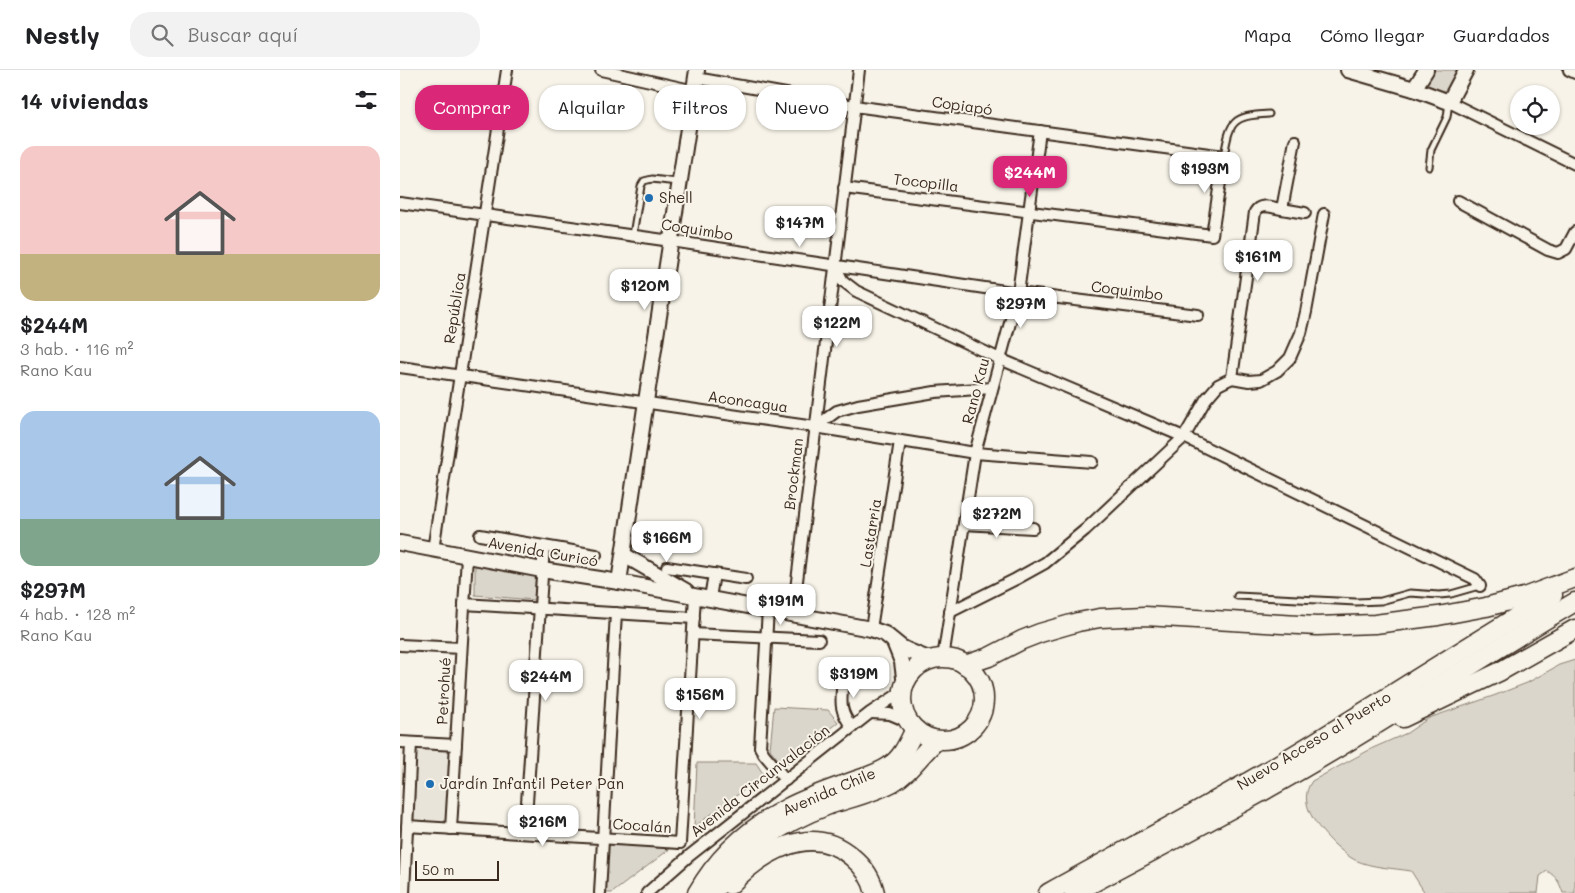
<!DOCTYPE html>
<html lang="es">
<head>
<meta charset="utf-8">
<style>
  body { margin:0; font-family:Mali,sans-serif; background:#f2f2f2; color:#202124; height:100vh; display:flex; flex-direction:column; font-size:19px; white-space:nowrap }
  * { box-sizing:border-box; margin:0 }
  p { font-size:16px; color:#757577 }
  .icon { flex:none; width:28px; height:28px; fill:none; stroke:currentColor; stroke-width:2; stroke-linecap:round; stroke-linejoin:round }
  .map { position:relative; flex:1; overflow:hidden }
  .side { display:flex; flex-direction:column; background:#fff; width:400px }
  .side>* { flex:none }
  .guide { position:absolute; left:15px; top:15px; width:475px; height:45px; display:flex; gap:10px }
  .fabs { position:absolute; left:1110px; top:15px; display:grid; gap:10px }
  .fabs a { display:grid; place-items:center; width:50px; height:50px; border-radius:50%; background:#fff; box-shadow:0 1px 4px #0004; font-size:25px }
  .scale { position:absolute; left:15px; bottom:12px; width:84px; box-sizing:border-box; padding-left:5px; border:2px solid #3b2a1e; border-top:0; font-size:14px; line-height:18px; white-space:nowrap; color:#3b2a1e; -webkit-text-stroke:4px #f7f3e8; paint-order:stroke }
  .price { position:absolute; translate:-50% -42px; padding:0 11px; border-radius:10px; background:#fff; color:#222; font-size:16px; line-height:32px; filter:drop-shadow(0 1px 2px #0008) }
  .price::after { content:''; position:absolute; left:50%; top:30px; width:15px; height:11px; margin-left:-8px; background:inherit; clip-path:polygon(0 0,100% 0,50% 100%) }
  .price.on { background:#db2777; color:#fff }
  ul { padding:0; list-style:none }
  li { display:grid; align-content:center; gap:10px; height:265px; padding:0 20px }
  li span { display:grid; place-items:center; height:155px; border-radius:15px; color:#555 }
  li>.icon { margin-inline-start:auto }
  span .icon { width:90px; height:90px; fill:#fffc; stroke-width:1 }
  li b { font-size:21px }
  h2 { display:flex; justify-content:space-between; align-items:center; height:60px; padding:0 20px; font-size:21px }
  .chip { padding:0 18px; border-radius:20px; background:#fff; box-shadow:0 1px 4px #0004; font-size:18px; line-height:45px }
  .chip.on { background:#db2777; color:#fff }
  header { display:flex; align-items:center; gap:30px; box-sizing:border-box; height:70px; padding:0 25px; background:#fff; border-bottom:1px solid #e0e0e0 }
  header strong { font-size:24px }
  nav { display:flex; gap:28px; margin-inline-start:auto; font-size:18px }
  .search { width:350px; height:45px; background:#f2f2f2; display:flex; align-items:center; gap:12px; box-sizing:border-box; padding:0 18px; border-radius:20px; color:#757577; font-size:19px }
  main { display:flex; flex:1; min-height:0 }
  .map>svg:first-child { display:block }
  .built { fill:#e9e4d9 }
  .green { fill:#dbd6cb; stroke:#8b8074 }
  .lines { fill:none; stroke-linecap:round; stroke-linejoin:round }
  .lane-casing { stroke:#3b2a1e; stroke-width:9 }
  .street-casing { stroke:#3b2a1e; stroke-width:14 }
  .secondary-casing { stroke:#3b2a1e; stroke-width:18 }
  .highway-casing { stroke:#3b2a1e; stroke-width:21 }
  .lane { stroke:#f7f3e8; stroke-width:5 }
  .street { stroke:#f7f3e8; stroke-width:10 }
  .secondary { stroke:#f7f3e8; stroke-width:14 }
  .highway { stroke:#f7f3e8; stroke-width:18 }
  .poi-dot { fill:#1f6fb2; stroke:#f7f3e8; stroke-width:2 }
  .labels { text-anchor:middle; stroke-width:4; stroke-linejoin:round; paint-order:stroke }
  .street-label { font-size:15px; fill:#3b2a1e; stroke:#f7f3e8 }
  .poi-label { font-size:15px; fill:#3b2a1e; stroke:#f7f3e8; text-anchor:start }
</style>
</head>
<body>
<header>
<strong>Nestly</strong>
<div class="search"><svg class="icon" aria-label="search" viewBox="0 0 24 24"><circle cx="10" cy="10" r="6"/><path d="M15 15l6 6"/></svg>Buscar aquí</div>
<nav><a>Mapa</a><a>Cómo llegar</a><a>Guardados</a></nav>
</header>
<main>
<section class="side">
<h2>14 viviendas<svg class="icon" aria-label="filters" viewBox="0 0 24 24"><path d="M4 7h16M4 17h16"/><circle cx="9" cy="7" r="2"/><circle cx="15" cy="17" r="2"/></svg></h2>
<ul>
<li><span style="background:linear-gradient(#f6c9c9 70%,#c2b280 0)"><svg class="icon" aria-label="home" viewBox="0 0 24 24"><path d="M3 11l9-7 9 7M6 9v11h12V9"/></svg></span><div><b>$244M</b><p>3 hab. · 116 m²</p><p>Rano Kau</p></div></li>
<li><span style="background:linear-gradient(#a9c7e8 70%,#7fa58c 0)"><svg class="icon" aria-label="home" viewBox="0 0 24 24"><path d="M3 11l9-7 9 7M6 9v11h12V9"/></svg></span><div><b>$297M</b><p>4 hab. · 128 m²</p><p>Rano Kau</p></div></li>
</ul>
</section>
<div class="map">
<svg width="1175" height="823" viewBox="0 0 1175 823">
  <rect width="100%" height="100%" fill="#f7f3e8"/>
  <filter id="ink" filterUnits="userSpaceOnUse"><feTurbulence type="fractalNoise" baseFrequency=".02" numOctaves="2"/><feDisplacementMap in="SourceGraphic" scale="10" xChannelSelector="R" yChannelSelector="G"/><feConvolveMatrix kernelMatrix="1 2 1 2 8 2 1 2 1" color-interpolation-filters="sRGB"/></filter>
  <g filter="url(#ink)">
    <path class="built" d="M13 677 50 679 47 751 11 749Z"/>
    <g class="green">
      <path d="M1034 0H1061L1048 26 1024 16Z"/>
      <path d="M75 491 136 503 134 530 75 525Z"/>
      <path d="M1175 590V823H1163C1159 812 1157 807 1147 801L1140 806 1138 823H1025L1011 801C993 798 973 798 955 790 947 786 941 780 934 774 918 758 896 733 912 711L973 678 1007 663 1029 648 1093 626 1127 613 1159 595Z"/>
      <path d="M374 637 428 640 438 652 383 696 370 679Z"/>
      <path d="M297 693H356L364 705 294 757Z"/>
      <path d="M208 772 275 775 212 823H206Z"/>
    </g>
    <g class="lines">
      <g class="lane-casing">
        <g id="lane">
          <path d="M824 86C830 51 832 46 869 44"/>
          <path d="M1029 97 1031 80 1047 47 1049 32"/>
          <path d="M233 165 241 116 244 111 252 109 277 112"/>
          <path d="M837 526 956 532 981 531 1010 523 1039 525 1051 524 1079 516"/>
        </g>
      </g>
      <g class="street-casing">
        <g id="street">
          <path d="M201 0 295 21"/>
          <path d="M1169 0 1175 3"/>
          <path d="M296 8 454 36 824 86 812 165 444 118"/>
          <path d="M1049 32 1175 94"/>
          <path d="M1058 131 1148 180 1158 183 1166 179 1175 162"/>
          <path d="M0 133 271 171 618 223 798 245"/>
          <path d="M882 139 905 143"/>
          <path d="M435 196 443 211 456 221 600 289 784 367 1075 509 1080 516"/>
          <path d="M0 297 415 357 575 383 692 392"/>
          <path d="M832 308 849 311 861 310 877 301 890 288 901 263 906 242 924 144"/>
          <path d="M415 357 437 341 458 335 535 322 592 318"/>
          <path d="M564 454 633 458"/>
          <path d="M80 465 196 485"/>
          <path d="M33 480 107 0"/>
          <path d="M267 497 346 509"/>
          <path d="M310 528 314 504"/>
          <path d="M64 534 294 548"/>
          <path d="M368 539 360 677 364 684 386 710"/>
          <path d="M550 542 616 509 645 493 685 460 784 367 806 329 818 315 832 308 855 142C860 132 873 138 882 139L895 71"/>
          <path d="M393 544 459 0"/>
          <path d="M471 559 500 371"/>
          <path d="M293 564 419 570"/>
          <path d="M0 575 61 578"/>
          <path d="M543 588 575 383 618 223 640 61"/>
          <path d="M443 606C442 629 437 638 452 657"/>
          <path d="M471 643 490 644 509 652"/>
          <path d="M0 672 56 675"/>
          <path d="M7 756 280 773"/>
          <path d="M51 759 67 486"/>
          <path d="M125 763 144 476"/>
          <path d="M280 773 295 526"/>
          <path d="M4 823 11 673"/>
          <path d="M200 823 216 543"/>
          <path d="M247 823 289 786 470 643 503 621"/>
        </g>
      </g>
      <g class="secondary-casing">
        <g id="secondary">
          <path d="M948 0 1014 19 1049 32 1066 0"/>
          <path d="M1014 19 1026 0"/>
          <path d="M0 473 142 500 219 512 471 559 485 564 501 577 509 581 531 590"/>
          <path d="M224 485 286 521"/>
          <path d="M219 512 248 318 297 0"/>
          <path d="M494 572 502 592 505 615"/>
        </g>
      </g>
      <g class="highway-casing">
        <g id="highway">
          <circle cx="543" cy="629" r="41"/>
          <path d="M565 595 589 587 622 570 640 563 678 552 700 548 745 546 917 556 975 554 1038 546 1086 537 1124 527 1175 508"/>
          <path d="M1003 648 1099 602 1175 559"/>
          <path d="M330 815C361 783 411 751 452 787 463 796 472 809 475 823"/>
          <path d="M297 823C318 786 349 758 387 738 408 727 431 719 454 711 465 707 479 703 489 696 502 688 508 673 515 659"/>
          <path d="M313 823C340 779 381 753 429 735 450 728 473 723 493 712 511 702 521 683 537 670"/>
          <path d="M648 823C736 774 826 727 912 674 992 625 1072 573 1153 525"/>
          <path d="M674 823C769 772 867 722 959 665 1031 621 1102 575 1175 532"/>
        </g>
      </g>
      <use href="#lane" class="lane"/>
      <use href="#street" class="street"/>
      <use href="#secondary" class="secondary"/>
      <use href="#highway" class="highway"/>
    </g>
  </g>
  <g class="poi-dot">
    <circle cx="249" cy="128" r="5"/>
    <circle cx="30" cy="714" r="5"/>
  </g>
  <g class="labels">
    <g class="street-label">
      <text transform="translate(562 36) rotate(8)" y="5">Copiapó</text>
      <text transform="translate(526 113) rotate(7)" y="5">Tocopilla</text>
      <text transform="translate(297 160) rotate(9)" y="5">Coquimbo</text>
      <text transform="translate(727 221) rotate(7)" y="5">Coquimbo</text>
      <text transform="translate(55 238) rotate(-81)" y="5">República</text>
      <text transform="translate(576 321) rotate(-75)" y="5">Rano Kau</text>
      <text transform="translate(348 332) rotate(8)" y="5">Aconcagua</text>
      <text transform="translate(394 404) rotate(-83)" y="5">Brockman</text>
      <text transform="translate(471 463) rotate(-81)" y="5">Lastarria</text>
      <text transform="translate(143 482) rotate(10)" y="5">Avenida Curicó</text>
      <text transform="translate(44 621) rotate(-87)" y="5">Petrohué</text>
      <text transform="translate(914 671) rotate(-31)" y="5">Nuevo Acceso al Puerto</text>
      <text transform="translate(360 711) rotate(-38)" y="5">Avenida Circunvalación</text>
      <text transform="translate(429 722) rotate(-23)" y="5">Avenida Chile</text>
      <text transform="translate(242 756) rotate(4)" y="5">Cocalán</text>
    </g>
    <g class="poi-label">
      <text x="259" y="133">Shell</text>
      <text x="40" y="719">Jardín Infantil Peter Pan</text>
    </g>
  </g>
</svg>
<div class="fabs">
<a><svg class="icon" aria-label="locate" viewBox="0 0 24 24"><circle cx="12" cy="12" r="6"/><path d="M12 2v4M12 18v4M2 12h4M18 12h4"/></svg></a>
</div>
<div class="scale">50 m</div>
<b class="price" style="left:805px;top:124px">$193M</b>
<b class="price on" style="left:630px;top:128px">$244M</b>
<b class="price" style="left:400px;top:178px">$147M</b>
<b class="price" style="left:858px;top:212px">$161M</b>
<b class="price" style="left:245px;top:241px">$120M</b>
<b class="price" style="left:621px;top:259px">$297M</b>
<b class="price" style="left:437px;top:278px">$122M</b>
<b class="price" style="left:597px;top:469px">$272M</b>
<b class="price" style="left:267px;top:493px">$166M</b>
<b class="price" style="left:381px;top:556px">$191M</b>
<b class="price" style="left:454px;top:629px">$319M</b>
<b class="price" style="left:146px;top:632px">$244M</b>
<b class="price" style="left:300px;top:650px">$156M</b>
<b class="price" style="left:143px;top:777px">$216M</b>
<div class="guide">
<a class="chip on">Comprar</a>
<a class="chip">Alquilar</a>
<a class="chip">Filtros</a>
<a class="chip">Nuevo</a>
</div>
</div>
</main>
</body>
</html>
